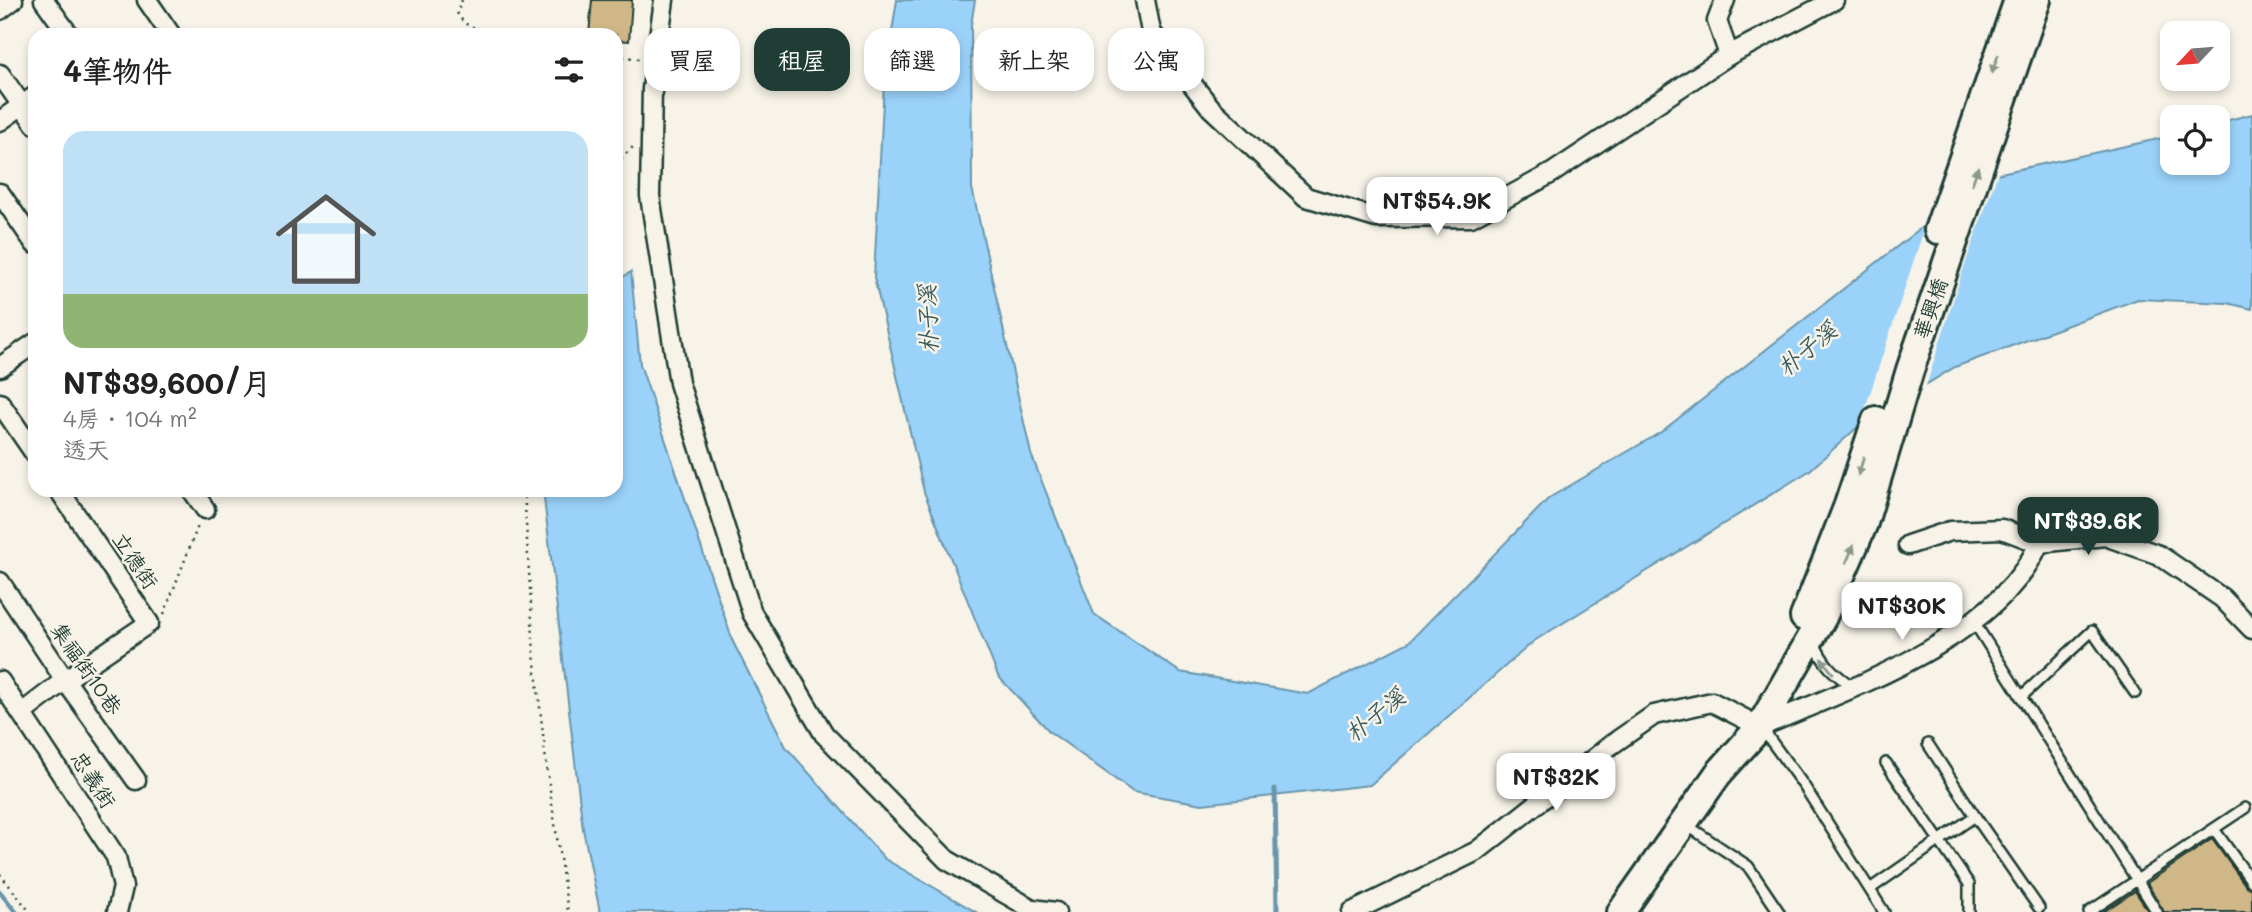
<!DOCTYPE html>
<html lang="zh-TW">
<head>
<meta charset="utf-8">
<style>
  body { margin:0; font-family:Mali,"LXGW WenKai TC",sans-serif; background:#f6f6f6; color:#222; height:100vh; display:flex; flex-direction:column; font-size:26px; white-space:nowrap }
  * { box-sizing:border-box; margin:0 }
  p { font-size:23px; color:#767676 }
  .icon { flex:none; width:38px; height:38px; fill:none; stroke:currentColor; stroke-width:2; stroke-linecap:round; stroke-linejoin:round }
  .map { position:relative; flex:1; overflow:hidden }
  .details { position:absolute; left:28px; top:28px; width:595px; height:469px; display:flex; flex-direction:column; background:#fff; border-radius:21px; box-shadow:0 4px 10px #0003 }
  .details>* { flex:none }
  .banner { position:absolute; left:644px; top:28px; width:665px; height:63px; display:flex; gap:14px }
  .needle { width:46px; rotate:244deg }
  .tools { position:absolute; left:2160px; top:21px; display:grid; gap:14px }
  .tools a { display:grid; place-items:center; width:70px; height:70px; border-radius:14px; background:#fff; box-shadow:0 4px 10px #0003; font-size:35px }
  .price { position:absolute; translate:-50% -60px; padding:0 16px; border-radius:14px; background:#fff; color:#222; font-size:23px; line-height:46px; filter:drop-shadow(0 2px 4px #0008) }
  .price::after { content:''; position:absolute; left:50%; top:42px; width:21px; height:16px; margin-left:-10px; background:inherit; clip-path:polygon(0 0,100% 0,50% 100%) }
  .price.on { background:#1f3d34; color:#fff }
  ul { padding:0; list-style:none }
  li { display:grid; align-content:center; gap:14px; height:371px; padding:0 35px }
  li+li { border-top:2px solid #e0e0e0 }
  li span { display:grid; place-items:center; height:217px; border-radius:21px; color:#555 }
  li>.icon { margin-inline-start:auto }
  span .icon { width:126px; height:126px; fill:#fffc; stroke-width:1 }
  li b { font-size:30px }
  h2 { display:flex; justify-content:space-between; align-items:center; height:84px; padding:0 35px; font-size:30px }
  .chip { padding:0 24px; border-radius:21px; background:#fff; box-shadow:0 4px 10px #0003; font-size:24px; line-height:63px }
  .chip.on { background:#1f3d34; color:#fff }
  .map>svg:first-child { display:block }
  .water { fill:#9bd2fa; stroke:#6996ab; stroke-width:2 }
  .pier { fill:#f7f3e8 }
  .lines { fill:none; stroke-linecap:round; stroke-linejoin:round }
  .stream { stroke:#6996ab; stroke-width:5 }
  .building { fill:#d0b787; stroke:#1f3d34; stroke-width:2 }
  .lane-casing { stroke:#1f3d34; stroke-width:14 }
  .street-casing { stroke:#1f3d34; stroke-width:23 }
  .secondary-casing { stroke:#1f3d34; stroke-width:32 }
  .path { stroke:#1f3d34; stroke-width:2.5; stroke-dasharray:2 5; stroke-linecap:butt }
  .lane { stroke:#f7f3e8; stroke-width:9 }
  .street { stroke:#f7f3e8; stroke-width:18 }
  .secondary { stroke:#f7f3e8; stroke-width:26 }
  .oneway { fill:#8b988e }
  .labels { text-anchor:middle; stroke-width:5; stroke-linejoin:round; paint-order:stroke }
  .street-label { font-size:21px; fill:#1f3d34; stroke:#f7f3e8 }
  .water-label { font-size:23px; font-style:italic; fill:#385b5c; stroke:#f7f3e8 }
</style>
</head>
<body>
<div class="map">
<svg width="2252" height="912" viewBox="0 0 2252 912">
  <rect width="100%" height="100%" fill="#f7f3e8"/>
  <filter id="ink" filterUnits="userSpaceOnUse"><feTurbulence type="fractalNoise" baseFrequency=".0143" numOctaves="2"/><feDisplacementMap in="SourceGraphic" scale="14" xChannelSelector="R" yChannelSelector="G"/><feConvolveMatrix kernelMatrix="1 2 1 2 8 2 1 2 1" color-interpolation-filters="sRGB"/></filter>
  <g filter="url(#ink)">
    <g class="water">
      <path d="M897 0H975L971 25 972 188 1031 454 1094 614 1180 672 1308 694 1409 642 1549 498 1661 432 1987 176 2172 136V163H2217V123L2252 114V309L2227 303 2138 299 1955 367 1860 425 1809 471 1534 641 1370 785 1202 804 1133 792 1050 732 998 676 924 492 874 277 884 82Z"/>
      <path d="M631 272 640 364 733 642 786 747 885 859 976 912H600L583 829 543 490H616V281Z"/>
    </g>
    <path class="pier" d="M1999 170 1962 273 1925 389 1857 433 1928 217 1985 173Z"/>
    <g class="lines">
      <g class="stream">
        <path d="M1275 789 1277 912"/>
        <path d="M0 892 16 912"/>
      </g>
    </g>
    <g class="building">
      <path d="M592 0H632L629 41 616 40V35H589Z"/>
      <path d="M2212 839 2246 886 2252 889V912H2164L2147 883Z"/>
      <path d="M2135 891 2149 912H2103Z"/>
    </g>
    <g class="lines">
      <g class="lane-casing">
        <g id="lane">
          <path d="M1974 622 2157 912"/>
          <path d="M1814 642C1823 664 1834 674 1853 687"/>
          <path d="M2021 697 2092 631 2135 693"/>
          <path d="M1763 730 1804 786 1884 912"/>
          <path d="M1928 744 1975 816"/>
          <path d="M1886 763 1969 884V912"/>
          <path d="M1685 824 1748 866 1779 912"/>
          <path d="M2214 829 2252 882"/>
          <path d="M1870 889 1975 816 2039 908"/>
          <path d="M2089 912 2245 808"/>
        </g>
      </g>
      <g class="street-casing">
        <g id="street">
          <path d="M44 0 69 35"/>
          <path d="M147 0 171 35"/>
          <path d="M664 0 652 89 650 196 679 383 752 613 824 734 947 860 1032 909 1056 912"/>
          <path d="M1145 0 1151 32 1211 108 1306 197 1376 218 1471 217 1552 173 1729 55 1717 21 1725 0"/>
          <path d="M0 10 13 0"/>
          <path d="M1729 55 1834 0"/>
          <path d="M0 74 35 124"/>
          <path d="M0 121 35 96"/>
          <path d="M0 193 35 244"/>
          <path d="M0 367 35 343"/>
          <path d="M0 403 35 454"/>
          <path d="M192 490 205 509"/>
          <path d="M1908 545 1950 531 2002 529 2039 543 2105 536 2159 555 2222 598 2252 629"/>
          <path d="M0 582 65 680 136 780"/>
          <path d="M0 681 116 857 123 887 117 912"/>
          <path d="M22 713 65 680 149 623 59 490"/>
          <path d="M1352 912 1477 851 1611 745 1654 715 1712 702 1760 727C1849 689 1999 638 2039 543"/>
        </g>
      </g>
      <g class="secondary-casing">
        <g id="secondary">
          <path d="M1938 230 2018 0"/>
          <path d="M1804 617 1848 505 1876 420"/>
          <path d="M1621 912 1718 774 1760 727 1823 617 1864 523 1910 370 2037 0"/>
        </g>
      </g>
      <g class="path">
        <path d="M462 0 457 13 464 23 490 35"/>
        <path d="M616 56 639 59"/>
        <path d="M616 163 634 146"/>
        <path d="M524 490 534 654 547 770 568 912"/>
        <path d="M164 614 198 526"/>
        <path d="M0 874 30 912"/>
      </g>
      <use href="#lane" class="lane"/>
      <use href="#street" class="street"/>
      <use href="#secondary" class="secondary"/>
    </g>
    <defs><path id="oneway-solid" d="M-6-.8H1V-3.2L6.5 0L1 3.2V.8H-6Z" transform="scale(1.75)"/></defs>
    <g class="oneway">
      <use href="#oneway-solid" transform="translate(1995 64) rotate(110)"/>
      <use href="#oneway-solid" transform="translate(1975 176) rotate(-71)"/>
      <use href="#oneway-solid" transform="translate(1861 466) rotate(108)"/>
      <use href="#oneway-solid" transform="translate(1850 554) rotate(-67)"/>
      <use href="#oneway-solid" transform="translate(1827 666) rotate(-129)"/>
    </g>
  </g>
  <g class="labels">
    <g class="street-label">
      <text transform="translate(1931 309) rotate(-71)" y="7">華興橋</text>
      <text transform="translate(135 561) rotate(56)" y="7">立德街</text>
      <text transform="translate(86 669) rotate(55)" y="7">集福街10巷</text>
      <text transform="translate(93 780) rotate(57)" y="7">忠義街</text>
    </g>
    <g class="water-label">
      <text transform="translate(928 319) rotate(-92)" y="8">朴子溪</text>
      <text transform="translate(1807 349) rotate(-40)" y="8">朴子溪</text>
      <text transform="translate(1375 715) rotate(-39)" y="8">朴子溪</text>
    </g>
  </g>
</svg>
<div class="tools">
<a><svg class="needle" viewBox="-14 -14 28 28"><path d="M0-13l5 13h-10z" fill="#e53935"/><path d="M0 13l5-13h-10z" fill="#767676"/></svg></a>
<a><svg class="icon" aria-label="locate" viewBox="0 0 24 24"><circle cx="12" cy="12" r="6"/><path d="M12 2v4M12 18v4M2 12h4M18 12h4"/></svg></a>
</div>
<b class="price" style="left:1437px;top:237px">NT$54.9K</b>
<b class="price on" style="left:2088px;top:557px">NT$39.6K</b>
<b class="price" style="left:1902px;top:642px">NT$30K</b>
<b class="price" style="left:1556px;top:813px">NT$32K</b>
<div class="banner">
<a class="chip">買屋</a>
<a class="chip on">租屋</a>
<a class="chip">篩選</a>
<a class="chip">新上架</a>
<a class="chip">公寓</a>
</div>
<section class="details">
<h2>4筆物件<svg class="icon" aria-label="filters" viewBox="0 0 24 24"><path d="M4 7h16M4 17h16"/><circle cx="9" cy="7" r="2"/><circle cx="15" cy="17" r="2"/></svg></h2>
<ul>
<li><span style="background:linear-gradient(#bfe0f5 75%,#8fb573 0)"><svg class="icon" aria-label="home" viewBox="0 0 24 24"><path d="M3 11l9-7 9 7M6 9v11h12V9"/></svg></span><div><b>NT$39,600/月</b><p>4房 · 104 m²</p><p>透天</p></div></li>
</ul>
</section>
</div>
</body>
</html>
